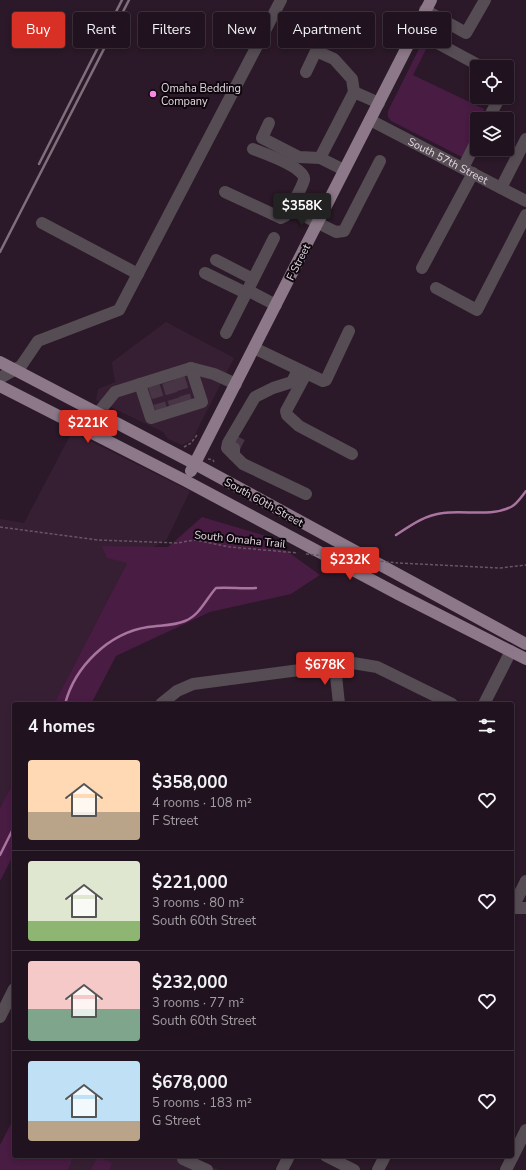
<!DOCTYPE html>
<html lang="en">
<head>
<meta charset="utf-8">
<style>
  body { margin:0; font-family:"Nunito Sans",sans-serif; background:#281b27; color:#f1f3f6; height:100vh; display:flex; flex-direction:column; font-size:15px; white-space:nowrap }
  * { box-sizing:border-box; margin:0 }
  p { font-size:13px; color:#a29ea4 }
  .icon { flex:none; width:22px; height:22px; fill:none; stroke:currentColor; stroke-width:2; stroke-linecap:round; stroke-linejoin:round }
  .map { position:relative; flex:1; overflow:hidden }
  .drawer { position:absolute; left:12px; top:702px; width:502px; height:456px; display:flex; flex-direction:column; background:#20121e; border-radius:4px; box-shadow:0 2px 6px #0003,0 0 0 1px #3d323c }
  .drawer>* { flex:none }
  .hud { position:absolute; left:12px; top:12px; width:502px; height:36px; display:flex; gap:8px }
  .fabs { position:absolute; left:470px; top:60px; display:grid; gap:8px }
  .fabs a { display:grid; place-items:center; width:44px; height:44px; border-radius:4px; background:#20121e; box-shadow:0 2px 6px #0003,0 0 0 1px #3d323c; font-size:20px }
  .price { position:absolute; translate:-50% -34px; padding:0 9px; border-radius:4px; background:#d93025; color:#fff; font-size:13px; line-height:26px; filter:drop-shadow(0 1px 2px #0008) }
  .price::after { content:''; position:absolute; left:50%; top:24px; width:12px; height:9px; margin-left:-6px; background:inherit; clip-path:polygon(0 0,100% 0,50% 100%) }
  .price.selected { background:#222; color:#fff }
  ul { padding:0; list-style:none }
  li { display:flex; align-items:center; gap:12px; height:100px; padding:0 16px }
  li+li { border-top:1px solid #3d323c }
  li span { display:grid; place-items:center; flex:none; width:112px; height:80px; border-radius:4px; color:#555 }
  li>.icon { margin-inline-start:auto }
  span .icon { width:48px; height:48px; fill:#fffc; stroke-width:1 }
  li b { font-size:17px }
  h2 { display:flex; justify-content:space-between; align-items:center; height:48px; padding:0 16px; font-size:17px }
  .pill { padding:0 14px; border-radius:4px; background:#20121e; box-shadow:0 2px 6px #0003,0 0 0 1px #3d323c; font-size:14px; line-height:36px }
  .pill.selected { background:#d93025; color:#fff }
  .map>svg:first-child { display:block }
  .built { fill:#371f33 }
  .green { fill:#491c43 }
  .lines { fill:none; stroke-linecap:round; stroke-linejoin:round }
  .stream { stroke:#aa74a1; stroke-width:2.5 }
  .minor-tunnel { stroke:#473444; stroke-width:12; stroke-dasharray:12 6; stroke-linecap:butt }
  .path { stroke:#675664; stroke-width:1.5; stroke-dasharray:3 2; stroke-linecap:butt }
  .minor { stroke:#564c54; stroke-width:12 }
  .major { stroke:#8c7888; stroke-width:12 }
  .rail { stroke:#7f6f7c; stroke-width:2.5 }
  .path-bridge { stroke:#675664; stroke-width:1.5; stroke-dasharray:3 2; stroke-linecap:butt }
  .poi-dot { fill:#f987e8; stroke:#0e070d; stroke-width:1.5 }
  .labels { text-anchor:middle; stroke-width:4; stroke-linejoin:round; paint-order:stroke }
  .poi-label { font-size:11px; fill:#e3d6e0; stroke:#0e070d; text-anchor:start }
  .street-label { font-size:11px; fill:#e3d6e0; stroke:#0e070d }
</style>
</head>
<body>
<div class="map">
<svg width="526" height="1170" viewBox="0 0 526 1170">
  <rect width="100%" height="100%" fill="#2b1828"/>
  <g class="built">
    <path d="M166 322 234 358 192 440 182 445 168 439 163 432 96 400 98 389 115 382 112 362Z"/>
    <path d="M72 432 190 491 167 539 127 563 54 704H14V781L0 808V519L24 523Z"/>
    <path d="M74 1156H190L219 1170H68Z"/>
  </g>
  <g class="green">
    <path d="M423 41 429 43 413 75 484 109 482 119H477V130L462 157 391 121 388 117V111Z"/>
    <path d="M202 517 266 536 320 575 291 594 210 612 116 656 91 704H54L127 563 107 558 102 546 168 547Z"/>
    <path d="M14 781V854L0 881V808Z"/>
    <path d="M14 1118V1156H74L68 1170H0V1145Z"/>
    <path d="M98 1156 112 1163 109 1170H91Z"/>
  </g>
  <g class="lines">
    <g class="stream">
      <path d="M396 535C411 525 425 515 443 513 465 510 491 517 511 507 517 504 522 496 526 491"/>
      <path d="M65 704C75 666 109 633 148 627 161 625 173 626 185 621 200 615 206 599 216 588 229 587 242 589 256 588"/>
      <path d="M0 855 14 827"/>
    </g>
    <g class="minor-tunnel">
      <path d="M179 378 187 405"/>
      <path d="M168 382 176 408"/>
      <path d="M154 386 162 412"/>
      <path d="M234 448 240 436"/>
    </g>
    <g class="path">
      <path d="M184 447 191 443 197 435"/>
      <path d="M208 459 213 460 214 462"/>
      <path d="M0 527 98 540 177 543 195 540 230 547 298 553"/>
      <path d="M400 563 500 568 526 565"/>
    </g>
    <g class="minor">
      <path d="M425 10 466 33 485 0"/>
      <path d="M415 31 482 67"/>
      <path d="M306 72 316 51 334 59 352 79 354 92"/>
      <path d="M507 80V83"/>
      <path d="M488 119 500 97"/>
      <path id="s1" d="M370 120 526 201"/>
      <path d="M269 123 262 138 299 157 320 158"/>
      <path d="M253 149C263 153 307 168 304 180 301 190 294 200 290 209L336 232 344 231 380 161"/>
      <path d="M463 168 477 140"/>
      <path d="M344 170 320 158 354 92 379 103"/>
      <path d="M501 188 526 139"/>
      <path d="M225 192 281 218 285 216 290 209"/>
      <path d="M42 223 138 274"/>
      <path d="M216 260 253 279"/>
      <path d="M422 268 473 173"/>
      <path d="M205 273 246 293"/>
      <path d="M436 288 477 310 526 215"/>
      <path d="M247 290 276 305"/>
      <path d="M226 333 274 238"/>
      <path d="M254 348 323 381 326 380 349 331"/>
      <path d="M306 374 286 411 287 415 299 426 352 454"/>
      <path d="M0 378 21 366 38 341 119 310 281 0"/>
      <path d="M140 384 151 418 202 402 191 368"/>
      <path d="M98 413 115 392 191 368 214 374 236 384"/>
      <path d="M234 448V455L243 464 306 494"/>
      <path d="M234 455 227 448 228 443 255 397 273 388 292 382 298 370"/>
      <path d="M335 666 339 704"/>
      <path d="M161 704 177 691 193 684 353 663 377 667 452 704"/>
      <path d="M484 704 511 651"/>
      <path d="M512 908H526"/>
      <path d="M512 909 526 881"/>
      <path d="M0 1017 14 989"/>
      <path d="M326 1156 354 1170"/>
      <path d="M183 1159 207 1170"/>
      <path d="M282 1170 289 1156"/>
      <path d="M378 1170 385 1156"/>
      <path d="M506 1170 526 1130"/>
    </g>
    <g class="major">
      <path d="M0 362 195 464 526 644"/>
      <path d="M0 386 186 481 398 594 526 659"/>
      <path d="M191 471 431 0"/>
    </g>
    <g class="rail">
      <path d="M39 164 122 0"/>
      <path d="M0 252 129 0"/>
    </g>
    <path class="path-bridge" d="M306 554 398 563"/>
  </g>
  <circle class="poi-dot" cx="153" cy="94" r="4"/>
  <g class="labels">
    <g class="poi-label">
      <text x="161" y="92">Omaha Bedding<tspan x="161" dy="13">Company</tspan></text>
    </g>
    <g class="street-label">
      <text dy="4" stroke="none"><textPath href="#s1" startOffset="88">South 57th Street</textPath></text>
      <text transform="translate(298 262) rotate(-63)" y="4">F Street</text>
      <text transform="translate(264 502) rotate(29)" y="4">South 60th Street</text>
      <text transform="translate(240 539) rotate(6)" y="4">South Omaha Trail</text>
    </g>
  </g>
</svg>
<div class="fabs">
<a><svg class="icon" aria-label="locate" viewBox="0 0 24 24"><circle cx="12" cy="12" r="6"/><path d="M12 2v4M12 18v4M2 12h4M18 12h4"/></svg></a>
<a><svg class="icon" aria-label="layers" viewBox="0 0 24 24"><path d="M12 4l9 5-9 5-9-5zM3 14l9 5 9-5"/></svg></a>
</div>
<b class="price selected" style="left:302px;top:227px">$358K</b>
<b class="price" style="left:88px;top:444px">$221K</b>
<b class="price" style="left:350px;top:581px">$232K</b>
<b class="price" style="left:325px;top:686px">$678K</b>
<div class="hud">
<a class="pill selected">Buy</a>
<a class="pill">Rent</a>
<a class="pill">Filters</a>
<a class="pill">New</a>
<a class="pill">Apartment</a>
<a class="pill">House</a>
</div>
<section class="drawer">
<h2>4 homes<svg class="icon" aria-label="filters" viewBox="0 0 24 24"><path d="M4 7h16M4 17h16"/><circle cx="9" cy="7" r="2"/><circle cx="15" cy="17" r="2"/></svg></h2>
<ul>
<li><span style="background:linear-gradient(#ffd9b3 65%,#b9a48a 0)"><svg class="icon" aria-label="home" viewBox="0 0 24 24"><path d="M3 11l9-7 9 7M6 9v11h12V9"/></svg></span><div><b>$358,000</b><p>4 rooms · 108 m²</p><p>F Street</p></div><svg class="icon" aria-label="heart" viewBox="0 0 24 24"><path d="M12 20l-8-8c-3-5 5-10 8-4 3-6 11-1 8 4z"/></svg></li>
<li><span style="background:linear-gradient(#dfe7d0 75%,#8fb573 0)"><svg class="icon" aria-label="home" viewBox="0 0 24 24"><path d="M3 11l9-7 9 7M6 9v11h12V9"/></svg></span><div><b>$221,000</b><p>3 rooms · 80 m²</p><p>South 60th Street</p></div><svg class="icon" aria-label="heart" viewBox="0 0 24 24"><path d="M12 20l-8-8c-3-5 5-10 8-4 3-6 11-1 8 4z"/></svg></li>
<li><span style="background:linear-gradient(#f6c9c9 60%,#7fa58c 0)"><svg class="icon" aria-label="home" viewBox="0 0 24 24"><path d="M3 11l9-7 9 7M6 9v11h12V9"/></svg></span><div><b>$232,000</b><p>3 rooms · 77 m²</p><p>South 60th Street</p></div><svg class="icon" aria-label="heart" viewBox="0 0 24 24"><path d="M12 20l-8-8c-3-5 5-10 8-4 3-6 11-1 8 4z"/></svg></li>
<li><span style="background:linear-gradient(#bfe0f5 75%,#b9a48a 0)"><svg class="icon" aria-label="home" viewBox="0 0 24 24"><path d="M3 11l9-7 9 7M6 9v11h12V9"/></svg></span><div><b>$678,000</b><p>5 rooms · 183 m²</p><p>G Street</p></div><svg class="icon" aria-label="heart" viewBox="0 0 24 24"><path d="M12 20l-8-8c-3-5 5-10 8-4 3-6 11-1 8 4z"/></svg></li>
</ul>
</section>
</div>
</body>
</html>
